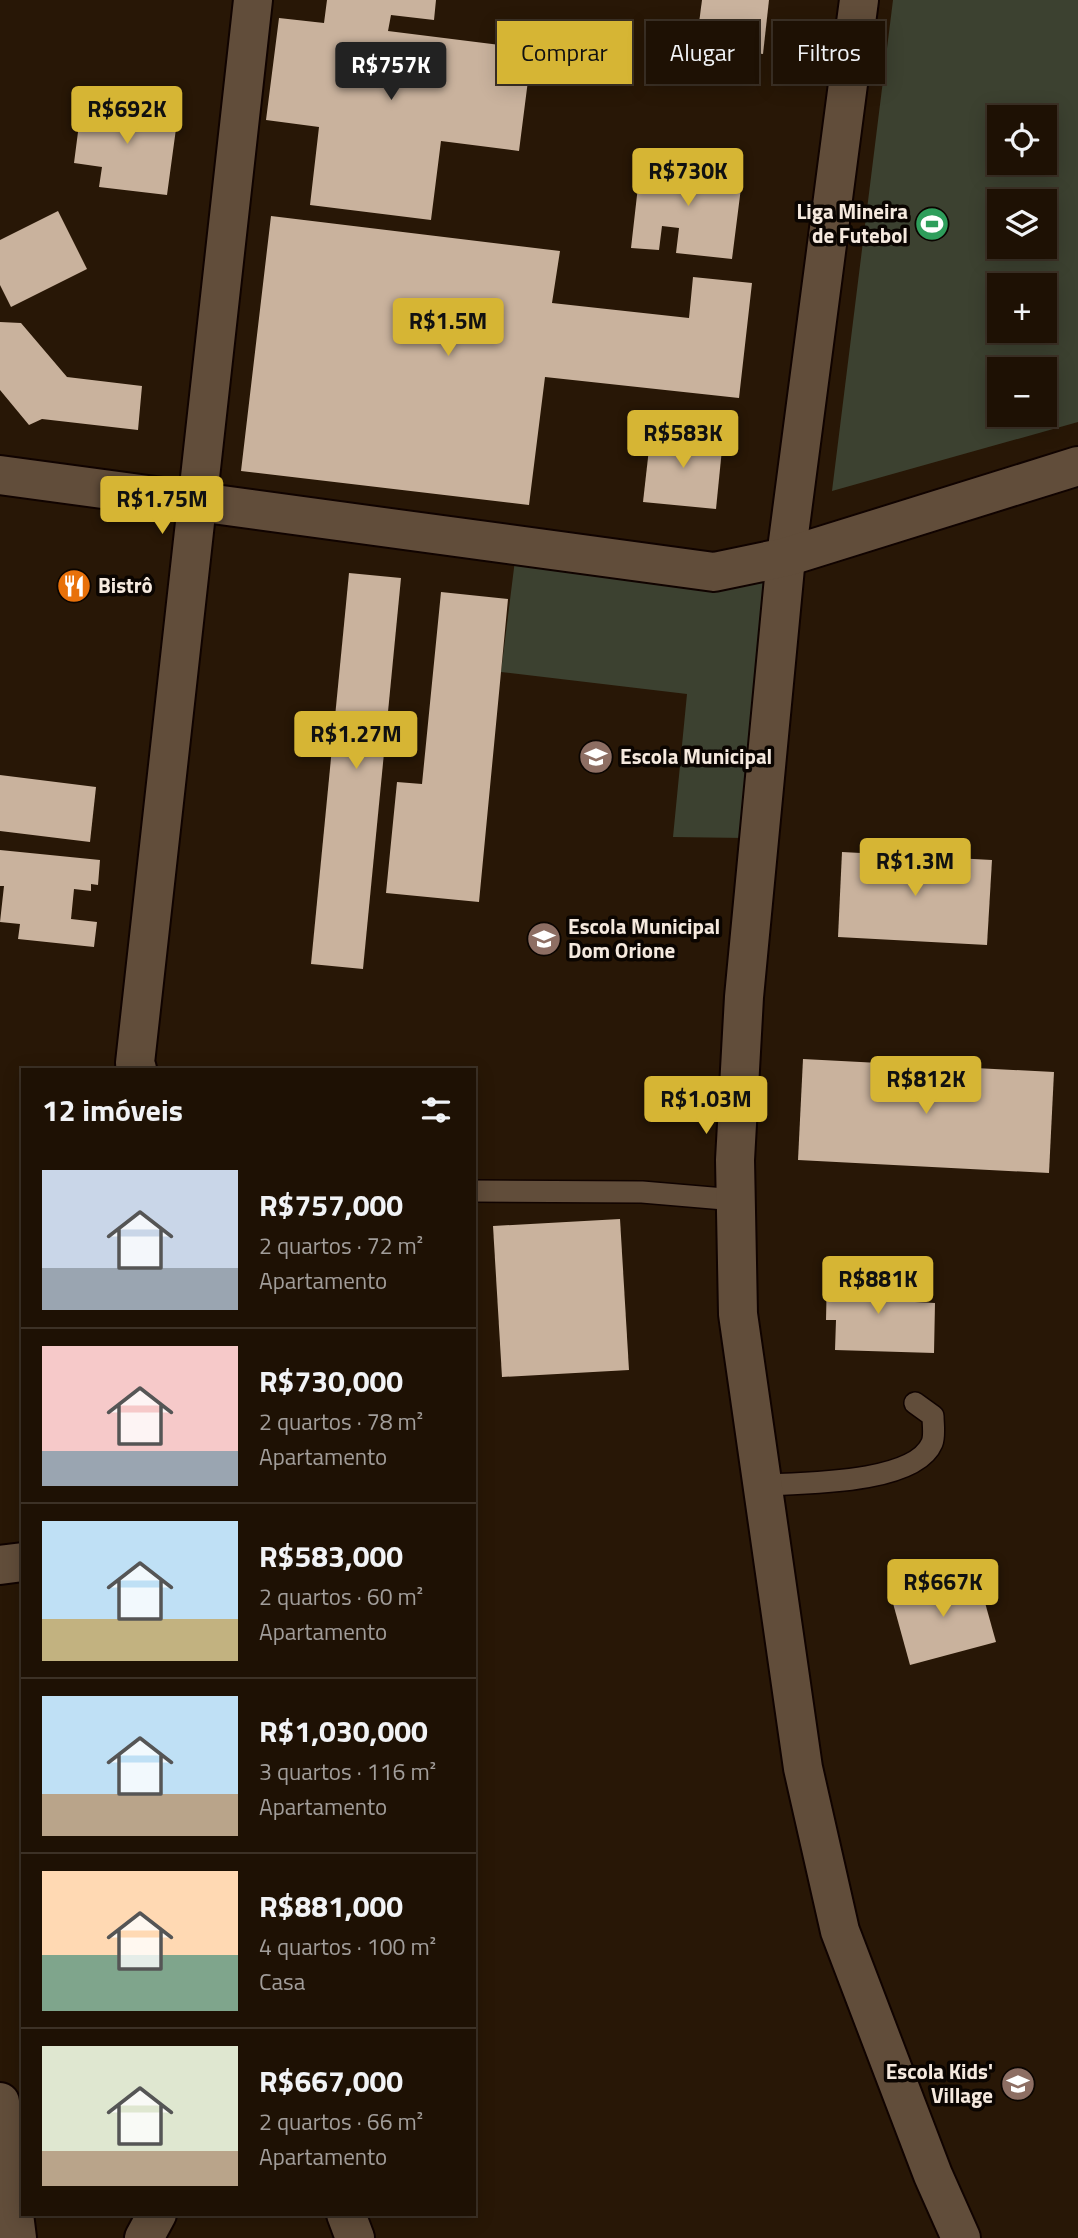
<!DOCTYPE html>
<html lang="pt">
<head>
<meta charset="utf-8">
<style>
  body { margin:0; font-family:"Titillium Web",sans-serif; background:#2b1f13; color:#f1f3f6; height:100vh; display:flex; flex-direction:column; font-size:26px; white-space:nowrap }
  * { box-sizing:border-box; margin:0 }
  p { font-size:23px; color:#a19d9a }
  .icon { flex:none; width:38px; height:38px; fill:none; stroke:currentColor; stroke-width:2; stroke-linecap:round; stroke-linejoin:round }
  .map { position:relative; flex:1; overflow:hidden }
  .sheet { position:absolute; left:21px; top:1068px; width:455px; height:1148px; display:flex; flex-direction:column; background:#1e1104; border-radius:0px; box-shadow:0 4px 18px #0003,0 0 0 2px #3c3126 }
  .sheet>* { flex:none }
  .banner { position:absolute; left:497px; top:21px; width:476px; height:63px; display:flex; gap:14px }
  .fabs { position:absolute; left:987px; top:105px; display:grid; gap:14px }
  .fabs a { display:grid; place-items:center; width:70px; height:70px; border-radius:0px; background:#1e1104; box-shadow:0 4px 18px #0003,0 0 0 2px #3c3126; font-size:35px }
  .price { position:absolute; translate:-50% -60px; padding:0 16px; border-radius:7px; background:#d6b534; color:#111; font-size:23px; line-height:46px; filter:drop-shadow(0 2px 4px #0008) }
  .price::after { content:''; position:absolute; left:50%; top:42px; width:21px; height:16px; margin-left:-10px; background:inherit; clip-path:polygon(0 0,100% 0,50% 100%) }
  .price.current { background:#222; color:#fff }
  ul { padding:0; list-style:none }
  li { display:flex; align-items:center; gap:21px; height:175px; padding:0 21px }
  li+li { border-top:2px solid #3c3126 }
  li span { display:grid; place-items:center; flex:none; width:196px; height:140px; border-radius:0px; color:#555 }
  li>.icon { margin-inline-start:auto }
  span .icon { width:84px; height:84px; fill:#fffc; stroke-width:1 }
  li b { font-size:30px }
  h2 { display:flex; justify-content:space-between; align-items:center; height:84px; padding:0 21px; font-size:30px }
  .pill { padding:0 24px; border-radius:0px; background:#1e1104; box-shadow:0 4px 18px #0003,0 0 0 2px #3c3126; font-size:24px; line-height:63px }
  .pill.current { background:#d6b534; color:#111 }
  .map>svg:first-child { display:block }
  .green { fill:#3c4130; fill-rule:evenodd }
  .building { fill:#c9b29d }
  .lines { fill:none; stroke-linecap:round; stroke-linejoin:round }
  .service-casing { stroke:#100300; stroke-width:24 }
  .minor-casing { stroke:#100300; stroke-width:42 }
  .service { stroke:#614d3a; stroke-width:21 }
  .minor { stroke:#614d3a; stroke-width:38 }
  .labels { text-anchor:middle; stroke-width:7; stroke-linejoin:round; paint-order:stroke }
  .poi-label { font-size:21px; font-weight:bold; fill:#f5e9de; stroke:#0b0501; text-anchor:start }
</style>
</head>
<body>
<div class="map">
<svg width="1078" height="2238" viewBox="0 0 1078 2238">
  <rect width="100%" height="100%" fill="#281706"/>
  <g class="green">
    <path d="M893 0H1078V422L832 491ZM999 117H1045V163H999ZM999 201H1045V247H999ZM1045 285V331H999V285ZM999 369H1045V415H999Z"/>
    <path d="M515 560 784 566 746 838 673 837 687 694 501 672Z"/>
  </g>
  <g class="building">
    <path d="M327 0H436L434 20 391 15 388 31 532 49 519 151 441 141 431 220 310 205 319 127 266 120 279 18 324 23Z"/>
    <path d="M702 0H769L763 54 696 46Z"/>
    <path d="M82 101 178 114 167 195 99 187 102 167 74 163Z"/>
    <path d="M641 160 743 172 732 259 676 253 679 228 662 226 659 250 631 248Z"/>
    <path d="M58 211 87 269 11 307 0 285V240Z"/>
    <path d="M271 216 560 251 552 303 689 318 693 277 752 283 739 398 545 377 529 505 241 471Z"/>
    <path d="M0 322 21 323 67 377 142 386 138 430 42 419 29 425 0 390Z"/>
    <path d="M651 431 723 439 716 509 643 502Z"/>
    <path d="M349 573 401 578 363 969 311 964Z"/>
    <path d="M441 592 508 599 479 902 386 893 397 782 422 784Z"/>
    <path d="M0 775 96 787 90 842 0 831Z"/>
    <path d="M0 850 100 860 98 885 91 884V891L74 889 71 919 97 922 94 947 18 939 20 924 0 922 4 886H0Z"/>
    <path d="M842 852 992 860 987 945 838 937Z"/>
    <path d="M803 1059 1054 1072 1049 1173 798 1160Z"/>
    <path d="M620 1219 629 1370 502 1377 493 1226Z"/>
    <path d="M827 1274 887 1276V1288L915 1289V1302L935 1303 934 1353 835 1350 836 1320H826Z"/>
    <path d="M977 1574 996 1642 910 1665 891 1596Z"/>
  </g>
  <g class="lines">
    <g class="service-casing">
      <g id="service">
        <path d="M474 1191 642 1192 736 1200"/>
        <path d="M763 1485C803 1483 915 1484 932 1443 935 1436 933 1424 933 1416L915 1403"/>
      </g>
    </g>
    <g class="minor-casing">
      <g id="minor">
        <path d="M859 0 786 557 744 997 735 1160 738 1314 803 1768 840 1931 933 2175 961 2238"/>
        <path d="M0 475 714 572 786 557 1078 466"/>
        <path d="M137 1069 135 1063 253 0"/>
        <path d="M0 1565 23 1562"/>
        <path d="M0 2102 17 2238"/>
        <path d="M346 2214 355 2238"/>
        <path d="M144 2238 157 2214"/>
      </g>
    </g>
    <use href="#service" class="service"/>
    <use href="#minor" class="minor"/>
  </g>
  <defs>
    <g id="stadium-disc" transform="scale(1.75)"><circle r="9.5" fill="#2e9e5b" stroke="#0b0501"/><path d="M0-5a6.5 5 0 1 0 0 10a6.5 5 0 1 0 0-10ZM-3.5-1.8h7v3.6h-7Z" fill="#fff"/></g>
    <g id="restaurant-disc" transform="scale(1.75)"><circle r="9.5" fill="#e8710a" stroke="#0b0501"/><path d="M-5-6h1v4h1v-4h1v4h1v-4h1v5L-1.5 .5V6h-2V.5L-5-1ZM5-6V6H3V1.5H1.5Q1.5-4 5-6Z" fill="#fff"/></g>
    <g id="school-disc" transform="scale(1.75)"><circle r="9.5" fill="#8d6e63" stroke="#0b0501"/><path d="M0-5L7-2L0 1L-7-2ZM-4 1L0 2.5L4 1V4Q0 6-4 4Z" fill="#fff"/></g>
  </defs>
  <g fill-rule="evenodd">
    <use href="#stadium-disc" x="932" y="224"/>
    <use href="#restaurant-disc" x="74" y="586"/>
    <use href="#school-disc" x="596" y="757"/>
    <use href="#school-disc" x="544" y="939"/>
    <use href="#school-disc" x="1018" y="2084"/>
  </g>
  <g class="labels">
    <g class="poi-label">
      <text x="908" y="219" text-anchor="end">Liga Mineira<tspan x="908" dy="24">de Futebol</tspan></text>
      <text x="98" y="593">Bistrô</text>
      <text x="620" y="764">Escola Municipal</text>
      <text x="568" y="934">Escola Municipal<tspan x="568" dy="24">Dom Orione</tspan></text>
      <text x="993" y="2079" text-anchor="end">Escola Kids'<tspan x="993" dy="24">Village</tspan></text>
    </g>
  </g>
</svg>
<div class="fabs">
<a><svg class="icon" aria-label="locate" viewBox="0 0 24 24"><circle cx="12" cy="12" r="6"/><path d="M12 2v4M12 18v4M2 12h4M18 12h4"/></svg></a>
<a><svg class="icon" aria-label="layers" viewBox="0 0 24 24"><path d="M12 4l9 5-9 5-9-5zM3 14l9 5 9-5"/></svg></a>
<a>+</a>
<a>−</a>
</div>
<b class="price current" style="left:391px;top:102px">R$757K</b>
<b class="price" style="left:127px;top:146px">R$692K</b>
<b class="price" style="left:688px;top:208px">R$730K</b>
<b class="price" style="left:448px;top:358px">R$1.5M</b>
<b class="price" style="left:683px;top:470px">R$583K</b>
<b class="price" style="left:162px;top:536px">R$1.75M</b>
<b class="price" style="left:356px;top:771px">R$1.27M</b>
<b class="price" style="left:915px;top:898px">R$1.3M</b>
<b class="price" style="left:926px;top:1116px">R$812K</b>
<b class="price" style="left:706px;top:1136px">R$1.03M</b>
<b class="price" style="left:878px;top:1316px">R$881K</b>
<b class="price" style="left:943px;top:1619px">R$667K</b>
<div class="banner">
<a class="pill current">Comprar</a>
<a class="pill">Alugar</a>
<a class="pill">Filtros</a>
</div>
<section class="sheet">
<h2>12 imóveis<svg class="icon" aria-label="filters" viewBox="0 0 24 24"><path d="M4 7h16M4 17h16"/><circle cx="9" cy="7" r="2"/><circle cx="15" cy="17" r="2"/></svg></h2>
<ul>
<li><span style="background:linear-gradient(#c9d6e8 70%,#9aa5b1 0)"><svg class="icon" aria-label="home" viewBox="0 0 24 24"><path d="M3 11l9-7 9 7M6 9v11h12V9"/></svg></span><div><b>R$757,000</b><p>2 quartos · 72 m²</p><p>Apartamento</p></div></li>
<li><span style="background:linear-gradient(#f6c9c9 75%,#9aa5b1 0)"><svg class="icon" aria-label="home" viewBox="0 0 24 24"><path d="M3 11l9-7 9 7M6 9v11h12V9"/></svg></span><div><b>R$730,000</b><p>2 quartos · 78 m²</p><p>Apartamento</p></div></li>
<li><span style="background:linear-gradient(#bfe0f5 70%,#c2b280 0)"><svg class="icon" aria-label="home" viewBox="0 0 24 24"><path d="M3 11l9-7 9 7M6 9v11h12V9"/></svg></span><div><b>R$583,000</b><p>2 quartos · 60 m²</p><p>Apartamento</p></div></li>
<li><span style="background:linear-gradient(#bfe0f5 70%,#b9a48a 0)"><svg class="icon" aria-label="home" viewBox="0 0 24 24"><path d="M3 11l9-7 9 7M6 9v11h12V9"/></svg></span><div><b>R$1,030,000</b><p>3 quartos · 116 m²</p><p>Apartamento</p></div></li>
<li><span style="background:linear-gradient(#ffd9b3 60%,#7fa58c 0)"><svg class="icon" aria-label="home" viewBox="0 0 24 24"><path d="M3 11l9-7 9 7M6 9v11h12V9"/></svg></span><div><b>R$881,000</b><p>4 quartos · 100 m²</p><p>Casa</p></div></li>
<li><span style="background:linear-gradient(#dfe7d0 75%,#b9a48a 0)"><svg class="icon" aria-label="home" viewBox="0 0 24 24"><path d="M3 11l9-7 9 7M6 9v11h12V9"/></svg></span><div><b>R$667,000</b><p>2 quartos · 66 m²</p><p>Apartamento</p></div></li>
</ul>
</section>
</div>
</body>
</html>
